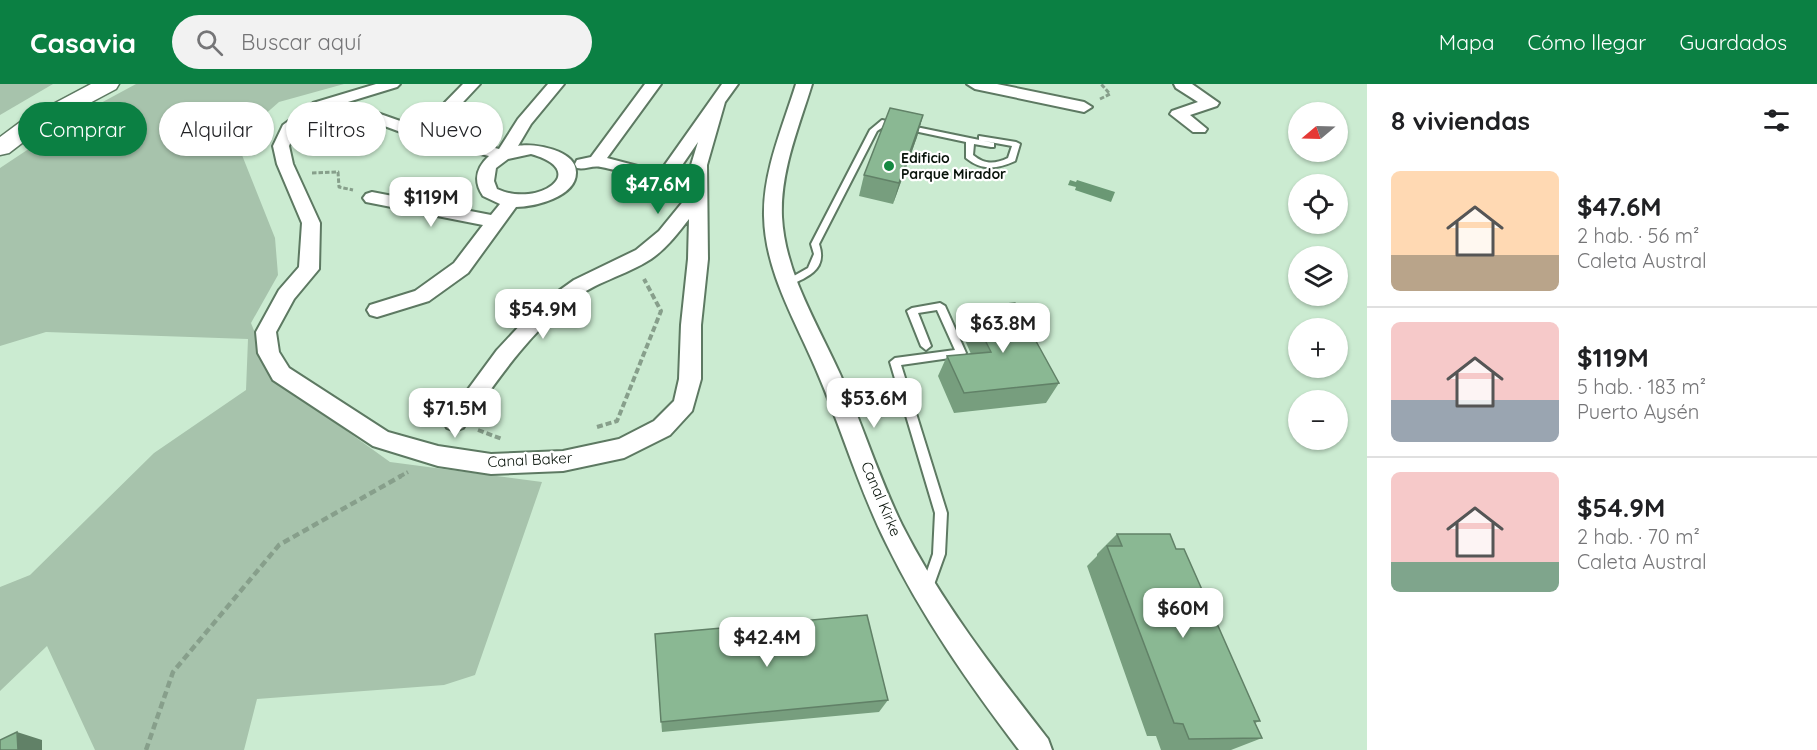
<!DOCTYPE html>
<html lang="es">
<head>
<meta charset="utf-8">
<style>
  body { margin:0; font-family:Quicksand,sans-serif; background:#f2f2f2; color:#202124; height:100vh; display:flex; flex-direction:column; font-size:22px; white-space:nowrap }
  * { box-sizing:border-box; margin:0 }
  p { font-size:20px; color:#757577 }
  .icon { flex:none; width:33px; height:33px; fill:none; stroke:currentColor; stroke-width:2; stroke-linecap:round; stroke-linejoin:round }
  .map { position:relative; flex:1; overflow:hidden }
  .drawer { display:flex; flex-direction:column; background:#fff; width:450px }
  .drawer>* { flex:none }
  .top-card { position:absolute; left:18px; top:18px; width:570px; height:54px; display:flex; gap:12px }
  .needle { width:39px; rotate:251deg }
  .tools { position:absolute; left:1288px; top:18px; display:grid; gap:12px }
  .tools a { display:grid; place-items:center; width:60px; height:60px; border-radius:50%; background:#fff; box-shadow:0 2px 4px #0004; font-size:30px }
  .price { position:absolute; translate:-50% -51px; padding:0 14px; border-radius:12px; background:#fff; color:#222; font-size:20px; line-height:39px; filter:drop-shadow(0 2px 3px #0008) }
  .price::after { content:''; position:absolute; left:50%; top:36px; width:18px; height:14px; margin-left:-9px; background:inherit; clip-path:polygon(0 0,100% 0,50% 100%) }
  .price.on { background:#0b8043; color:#fff }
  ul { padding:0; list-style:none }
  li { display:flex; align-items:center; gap:18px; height:150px; padding:0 24px }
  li+li { border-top:2px solid #e0e0e0 }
  li span { display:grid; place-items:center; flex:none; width:168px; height:120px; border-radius:9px; color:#555 }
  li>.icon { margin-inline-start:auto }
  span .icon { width:72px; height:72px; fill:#fffc; stroke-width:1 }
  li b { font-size:26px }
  h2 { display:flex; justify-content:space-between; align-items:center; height:72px; padding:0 24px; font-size:26px }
  .pill { padding:0 21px; border-radius:27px; background:#fff; box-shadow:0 2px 4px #0004; font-size:21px; line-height:54px }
  .pill.on { background:#0b8043; color:#fff }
  header { display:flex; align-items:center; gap:36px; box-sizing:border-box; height:84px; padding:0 30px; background:#0b8043; color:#fff }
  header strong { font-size:28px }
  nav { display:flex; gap:33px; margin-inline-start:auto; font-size:21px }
  .search { width:420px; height:54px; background:#f2f2f2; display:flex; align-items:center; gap:15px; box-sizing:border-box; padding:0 21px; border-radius:33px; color:#757577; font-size:22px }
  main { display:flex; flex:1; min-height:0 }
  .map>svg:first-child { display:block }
  .green { fill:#a7c3ac }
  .water { fill:#6a9874 }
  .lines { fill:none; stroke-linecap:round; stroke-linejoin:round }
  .service-casing { stroke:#5d7962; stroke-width:4 }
  .minor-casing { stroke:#5d7962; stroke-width:4 }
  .primary-casing { stroke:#5d7962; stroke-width:3 }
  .path-far2 { stroke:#879f8b; stroke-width:3; stroke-dasharray:4.5 2; stroke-linecap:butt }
  .path-far1 { stroke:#879f8b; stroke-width:4; stroke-dasharray:6 3; stroke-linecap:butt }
  .path { stroke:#879f8b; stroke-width:4.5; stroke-dasharray:7 4; stroke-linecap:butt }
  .service { fill:#fff; fill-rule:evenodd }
  .minor { fill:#fff; fill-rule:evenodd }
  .primary { fill:#fff; fill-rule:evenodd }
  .wall { fill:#779e7e }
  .shaded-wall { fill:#618167 }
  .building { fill:#8ab893; stroke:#618167; stroke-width:1.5 }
  .poi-dot { fill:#158841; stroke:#fff; stroke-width:2 }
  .labels { text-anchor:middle; stroke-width:4.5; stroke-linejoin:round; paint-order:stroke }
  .far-poi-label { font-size:14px; font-weight:bold; fill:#08130a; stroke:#fff; text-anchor:start }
  .street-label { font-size:15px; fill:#08130a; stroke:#fff }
</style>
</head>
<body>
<header>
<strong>Casavia</strong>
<div class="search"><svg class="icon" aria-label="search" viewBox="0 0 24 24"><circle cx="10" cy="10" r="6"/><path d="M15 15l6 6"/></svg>Buscar aquí</div>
<nav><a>Mapa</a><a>Cómo llegar</a><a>Guardados</a></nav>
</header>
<main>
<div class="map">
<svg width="1367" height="666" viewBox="0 0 1367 666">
  <rect width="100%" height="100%" fill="#cbebd1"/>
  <g class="green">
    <path d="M0 0H53L0 31Z"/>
    <path d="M136 0H344L279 18 236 56 275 154 278 191 251 239 273 294 390 378 542 398 475 591 444 601 257 615 244 666H95L47 562 0 607V503L30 491 154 369 246 306 248 255 46 248 0 262V84L86 27Z"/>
  </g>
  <path class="water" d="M1070 96 1076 98 1077 96 1115 108 1111 118 1075 106 1076 103 1068 101Z"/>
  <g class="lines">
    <g class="service-casing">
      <g id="service">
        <path d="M882 36 994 59V63H991L974 60 973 71C985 81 995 80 1008 74L1012 62 979 56V52L1016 58 1020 60 1015 77C997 85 982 87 966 74V58L886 41 877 47 819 160C825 178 818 187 803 195 796 198 792 202 785 201L783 199 785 197 808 184 814 170 811 160 870 46Z"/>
        <path d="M940 219 945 222 966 269 964 272 901 281 947 429 945 470 931 509 927 511 923 509 921 505 933 470 935 429 890 278 895 274 955 266 937 226 918 229 931 262 926 266 921 262 907 227 912 224Z"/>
      </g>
    </g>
    <g class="minor-casing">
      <g id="minor">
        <path d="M376 0H400L397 3 325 25 296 46 289 62 293 80 320 139 319 185 294 215 276 248 279 268 289 284 388 348 438 362 491 370 563 367 619 355 654 337 674 317 679 295 681 241 688 175 689 135C678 149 667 164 651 175 625 192 594 198 570 218 526 252 495 300 463 344L455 347 447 344 444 338 497 266 539 221 574 196 636 166 659 147 690 109 691 81 698 58 676 90C642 98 633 89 601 83 592 81 585 86 577 84L575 80 577 76 591 73 645 0H661L607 74 649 85 664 82 722 0H738L725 18 707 81 708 175 701 241V295L692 327 670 351 624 374 563 387 491 390 438 382 373 362 273 296 258 269 256 248 279 206 299 183 302 139 277 80 273 62 283 41 313 19Z"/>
        <path d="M463 0H480L434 49 499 65 518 35 548 0H564L531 40 518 62C534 59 576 66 576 88 577 113 534 123 516 123L468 189 429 217 377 233 370 231 367 226 370 221 415 207 454 179 483 141 366 118 363 114 366 110 372 108 491 131 500 120 483 112C473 97 476 84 489 72L417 54 360 33 358 30 366 25 420 44ZM531 70C592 87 538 124 497 105L494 97 496 84 508 75Z"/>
        <path d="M796 0H812C799 43 780 87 782 133 785 189 817 239 840 290 862 339 878 392 902 441 941 518 995 587 1048 655L1052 666H1019C969 600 922 533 886 459 859 405 842 346 818 290 797 239 765 189 764 132 763 87 783 42 796 0Z"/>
        <path d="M967 0H997L1084 18 1092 23 1084 28 975 5Z"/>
        <path d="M1174 0H1192L1219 19 1217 22 1190 31 1207 45 1205 48H1193L1170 30 1172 27 1198 18 1176 4Z"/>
      </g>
    </g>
    <g class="primary-casing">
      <path id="primary" d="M91 0H119L116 5 39 46 9 69 0 71V53L23 36Z"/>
    </g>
    <g class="path-far2">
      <path d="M1100 15 1110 10 1101 0"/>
      <path d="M312 89 338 88 339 103 353 106"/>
    </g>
    <g class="path-far1">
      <path d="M597 343 617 337 661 227 644 195"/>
      <path d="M478 346 502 355"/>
      <path d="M399 393 408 388"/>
    </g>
    <path class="path" d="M146 666 173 588 279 461 401 392"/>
    <use href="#service" class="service"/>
    <use href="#minor" class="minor"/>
    <use href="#primary" class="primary"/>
  </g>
  <g class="wall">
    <path d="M923 31 917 53 893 120 859 112 864 91Z"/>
    <path d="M969 224 1059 299 1046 319 954 329 938 292 947 272 971 270 960 245Z"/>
    <path d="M1117 450 1260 637 1255 639 1262 654 1231 666H1161L1156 652H1147L1087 482 1097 472V470Z"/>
    <path d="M655 550 888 616 879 628 662 648Z"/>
  </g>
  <g class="shaded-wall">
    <path d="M923 31 917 53 893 120 899 99Z"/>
    <path d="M17 648 42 656V666H18Z"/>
  </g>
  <g class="building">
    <path d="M890 24 923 31 899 99 864 91Z"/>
    <path d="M1015 219 1059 299 964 309 947 272 991 268 969 224Z"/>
    <path d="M1117 450H1170L1176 465H1184L1260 637H1254L1262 654 1189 655 1183 640 1174 639 1107 462H1122Z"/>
    <path d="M867 531 888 616 661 638 655 550Z"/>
    <path d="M17 648 18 666H0V656Z"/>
  </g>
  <circle class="poi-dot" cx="889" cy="82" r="6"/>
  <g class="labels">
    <g class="far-poi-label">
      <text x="901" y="79">Edificio<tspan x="901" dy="16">Parque Mirador</tspan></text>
    </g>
    <g class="street-label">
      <text transform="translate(530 376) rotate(-3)" y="5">Canal Baker</text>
      <text transform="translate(881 415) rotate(67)" y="5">Canal Kirke</text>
    </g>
  </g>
</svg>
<div class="tools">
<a><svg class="needle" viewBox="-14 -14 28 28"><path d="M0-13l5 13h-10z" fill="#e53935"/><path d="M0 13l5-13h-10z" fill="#757577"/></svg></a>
<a><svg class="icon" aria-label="locate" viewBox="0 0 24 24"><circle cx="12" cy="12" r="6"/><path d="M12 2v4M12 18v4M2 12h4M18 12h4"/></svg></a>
<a><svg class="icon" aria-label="layers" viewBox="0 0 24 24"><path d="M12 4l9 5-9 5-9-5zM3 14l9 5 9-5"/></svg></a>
<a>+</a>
<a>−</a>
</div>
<b class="price on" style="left:658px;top:131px">$47.6M</b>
<b class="price" style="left:431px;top:144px">$119M</b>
<b class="price" style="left:543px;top:256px">$54.9M</b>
<b class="price" style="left:1003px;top:270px">$63.8M</b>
<b class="price" style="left:874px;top:345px">$53.6M</b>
<b class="price" style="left:455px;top:355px">$71.5M</b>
<b class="price" style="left:1183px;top:555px">$60M</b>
<b class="price" style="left:767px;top:584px">$42.4M</b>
<div class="top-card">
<a class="pill on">Comprar</a>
<a class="pill">Alquilar</a>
<a class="pill">Filtros</a>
<a class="pill">Nuevo</a>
</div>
</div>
<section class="drawer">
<h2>8 viviendas<svg class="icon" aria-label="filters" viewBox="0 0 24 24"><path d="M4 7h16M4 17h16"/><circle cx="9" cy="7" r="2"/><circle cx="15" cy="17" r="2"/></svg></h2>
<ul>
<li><span style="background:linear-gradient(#ffd9b3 70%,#b9a48a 0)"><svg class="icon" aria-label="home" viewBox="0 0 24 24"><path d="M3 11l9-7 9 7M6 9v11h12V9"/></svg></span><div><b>$47.6M</b><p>2 hab. · 56 m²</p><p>Caleta Austral</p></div></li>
<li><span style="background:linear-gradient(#f6c9c9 65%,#9aa5b1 0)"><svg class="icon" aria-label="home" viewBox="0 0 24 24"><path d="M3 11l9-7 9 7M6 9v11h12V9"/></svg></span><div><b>$119M</b><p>5 hab. · 183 m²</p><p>Puerto Aysén</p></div></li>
<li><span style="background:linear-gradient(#f6c9c9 75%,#7fa58c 0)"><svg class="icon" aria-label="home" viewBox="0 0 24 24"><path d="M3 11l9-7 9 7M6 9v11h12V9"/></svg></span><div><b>$54.9M</b><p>2 hab. · 70 m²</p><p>Caleta Austral</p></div></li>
</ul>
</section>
</main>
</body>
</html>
